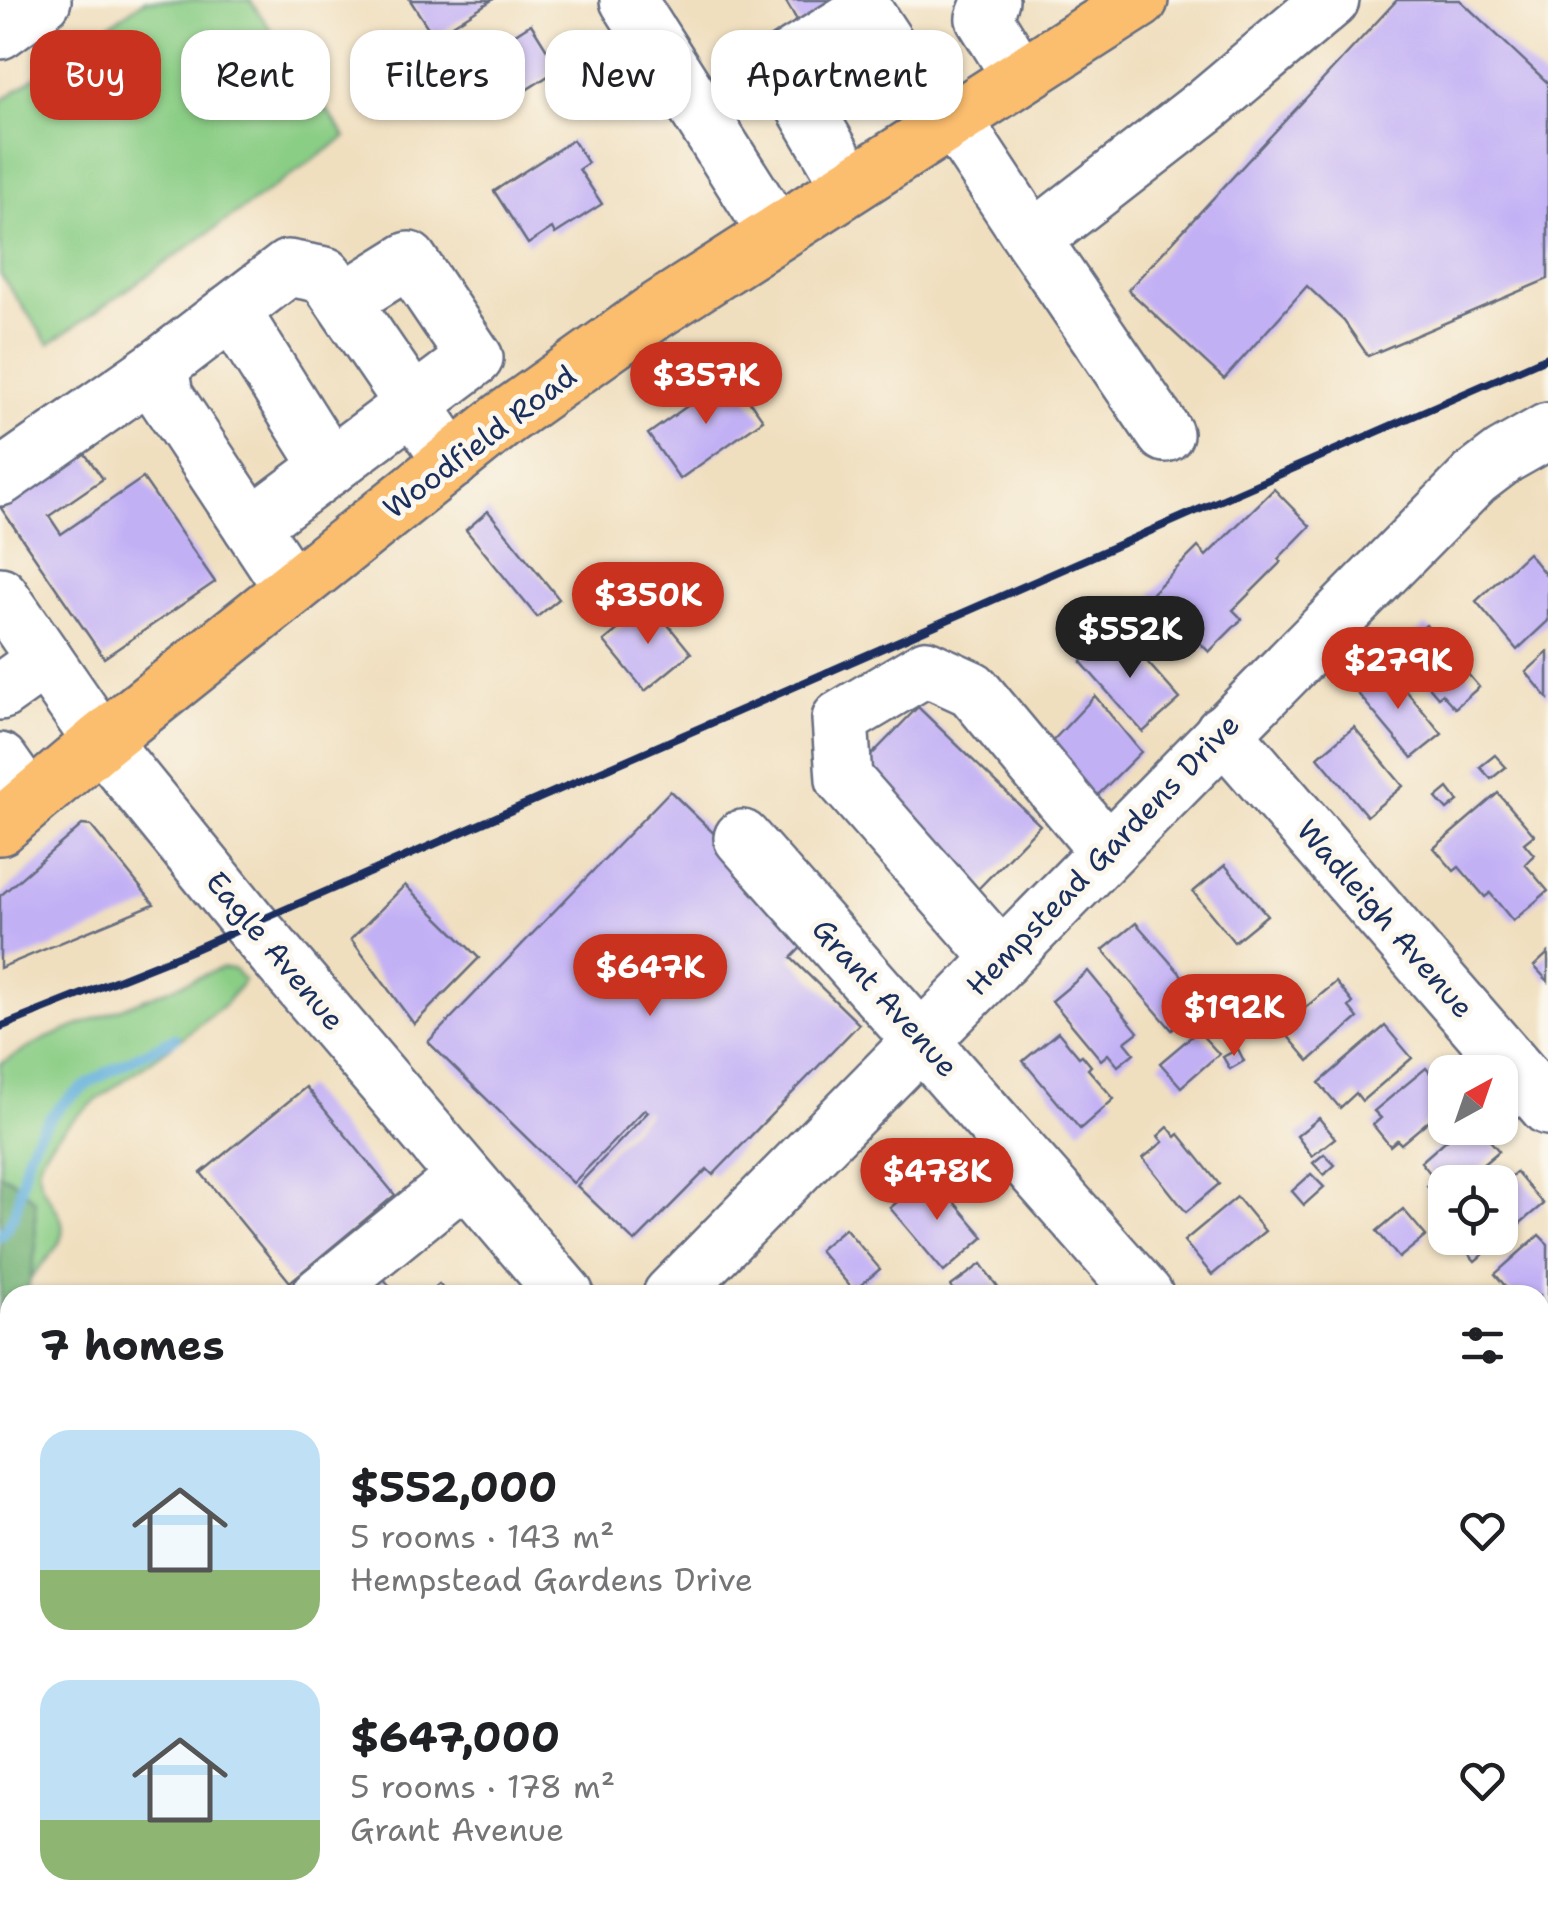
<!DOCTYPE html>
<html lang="en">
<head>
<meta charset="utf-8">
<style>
  body { margin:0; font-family:"Shantell Sans",sans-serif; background:#f2f2f2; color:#202124; height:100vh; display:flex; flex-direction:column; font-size:38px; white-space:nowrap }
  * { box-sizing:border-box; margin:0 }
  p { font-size:32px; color:#757577 }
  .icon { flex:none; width:55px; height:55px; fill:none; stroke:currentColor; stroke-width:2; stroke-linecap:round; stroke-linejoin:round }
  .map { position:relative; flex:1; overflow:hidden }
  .details { position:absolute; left:0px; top:1285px; width:1550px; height:642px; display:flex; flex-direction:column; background:#fff; border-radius:30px 30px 0 0; box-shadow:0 2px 8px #0004 }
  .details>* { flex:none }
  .top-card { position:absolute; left:30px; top:30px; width:1000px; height:90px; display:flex; gap:20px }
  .needle { width:65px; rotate:40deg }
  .fabs { position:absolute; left:1428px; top:1055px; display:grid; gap:20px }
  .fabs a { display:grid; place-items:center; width:90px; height:90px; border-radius:20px; background:#fff; box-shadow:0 2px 8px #0004; font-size:50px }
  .price { position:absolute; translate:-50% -85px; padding:0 22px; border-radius:35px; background:#c8321e; color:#fff; font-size:32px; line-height:65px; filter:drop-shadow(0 2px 5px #0008) }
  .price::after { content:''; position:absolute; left:50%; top:60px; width:30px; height:22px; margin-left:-15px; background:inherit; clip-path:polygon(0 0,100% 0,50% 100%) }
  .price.active { background:#222; color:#fff }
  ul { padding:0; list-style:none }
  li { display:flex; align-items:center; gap:30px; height:250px; padding:0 40px }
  li span { display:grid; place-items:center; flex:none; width:280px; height:200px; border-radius:30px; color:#555 }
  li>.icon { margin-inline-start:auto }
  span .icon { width:120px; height:120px; fill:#fffc; stroke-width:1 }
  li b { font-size:42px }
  h2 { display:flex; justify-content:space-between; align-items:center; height:120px; padding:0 40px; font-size:42px }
  .pill { padding:0 35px; border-radius:30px; background:#fff; box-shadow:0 2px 8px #0004; font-size:35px; line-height:90px }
  .pill.active { background:#c8321e; color:#fff }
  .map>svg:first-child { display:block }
  .green { fill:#8acd85; stroke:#527e72; stroke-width:2.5 }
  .forest { fill:#6fb072; stroke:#457068; stroke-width:2.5 }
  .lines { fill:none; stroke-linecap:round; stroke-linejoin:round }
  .stream { stroke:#61afdb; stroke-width:11 }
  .building { fill:#c2b0f5 }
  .minor-casing { stroke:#666d80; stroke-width:60 }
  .major-casing { stroke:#666d80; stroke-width:60 }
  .minor { stroke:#fff; stroke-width:55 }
  .major { stroke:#fbbd6e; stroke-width:55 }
  .rail { stroke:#1b2f5e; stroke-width:8 }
  .labels { text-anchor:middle; stroke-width:10; stroke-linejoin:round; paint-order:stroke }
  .street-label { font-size:30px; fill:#1b2f5e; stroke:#fbf7ec }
</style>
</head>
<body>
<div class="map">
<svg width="1548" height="1926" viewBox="0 0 1548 1926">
  <rect width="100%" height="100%" fill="#fbf7ec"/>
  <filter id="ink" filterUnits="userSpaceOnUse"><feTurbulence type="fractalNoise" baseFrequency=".01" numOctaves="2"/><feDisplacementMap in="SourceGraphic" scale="20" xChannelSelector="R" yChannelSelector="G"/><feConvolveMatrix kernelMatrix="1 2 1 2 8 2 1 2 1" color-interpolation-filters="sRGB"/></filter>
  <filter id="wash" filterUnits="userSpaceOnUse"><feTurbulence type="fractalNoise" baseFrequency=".0048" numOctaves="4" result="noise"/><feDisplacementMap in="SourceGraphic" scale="40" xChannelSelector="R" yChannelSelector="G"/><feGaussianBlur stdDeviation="2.25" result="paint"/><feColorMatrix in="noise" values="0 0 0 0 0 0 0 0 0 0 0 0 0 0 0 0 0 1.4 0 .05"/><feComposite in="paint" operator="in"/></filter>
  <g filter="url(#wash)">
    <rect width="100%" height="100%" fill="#f0dfbf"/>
    <g class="green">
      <path d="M145 0H250L346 137 49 344 0 274V102Z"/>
      <path d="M221 968 234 969 244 980 225 1004C206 1018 189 1033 170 1047 137 1073 48 1126 39 1165 33 1195 75 1211 59 1243 51 1257 38 1266 30 1280L36 1247 11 1179 0 1174V1064L45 1039Z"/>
    </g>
    <path class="forest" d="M0 1174 11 1179 35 1201 36 1247 27 1295H10V1591L0 1596Z"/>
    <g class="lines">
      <g class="stream">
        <path d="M0 1236C24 1210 18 1180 30 1150 56 1089 121 1066 175 1038"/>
        <path d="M0 1384 3 1411 0 1428"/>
      </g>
    </g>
    <g id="blocks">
      <g class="building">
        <path d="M410 0H492L434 37Z"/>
        <path d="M785 0H846L801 27Z"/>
        <path d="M1397 0H1460L1548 83V279L1368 356 1344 321 1307 286 1224 379 1128 290Z"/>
        <path d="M531 24 559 69 493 111 465 66Z"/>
        <path d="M573 140 588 163 579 169 602 204 555 234 552 228 528 244 494 191Z"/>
        <path d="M731 375 763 420 680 479 648 434Z"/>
        <path d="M83 451 103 479 49 516 61 534 143 478 215 582 104 658 1 508Z"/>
        <path d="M1274 489 1310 526 1278 559 1281 562 1233 610 1242 619 1209 652 1151 594 1198 547 1206 556Z"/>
        <path d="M488 511 559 599 537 617 466 530Z"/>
        <path d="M1528 553 1548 578V621L1517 650 1476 601Z"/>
        <path d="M650 603 691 653 645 691 604 641Z"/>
        <path d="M1426 625 1479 687 1455 708 1442 694 1438 697 1398 650Z"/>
        <path d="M1118 629 1180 699 1143 732 1081 662Z"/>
        <path d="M1548 652V698L1526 672Z"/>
        <path d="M1385 665 1442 734 1412 758 1355 690Z"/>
        <path d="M1095 696 1141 752 1091 802 1046 748Z"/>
        <path d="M918 707 1040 825 978 889 856 771Z"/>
        <path d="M1354 727 1403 786 1367 816 1318 757Z"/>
        <path d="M1495 755 1506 767 1491 779 1480 767Z"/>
        <path d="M1448 788 1458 801 1447 810 1436 798Z"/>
        <path d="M670 791 816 932 791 958 859 1024 713 1175 707 1169 635 1242 577 1186 648 1112 645 1109 573 1183 428 1042Z"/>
        <path d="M1498 793 1534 835 1524 843 1534 855 1525 864 1548 891 1513 921 1490 893 1485 897 1459 867 1454 871 1434 848Z"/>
        <path d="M82 825 91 826 154 904 0 968V896Z"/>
        <path d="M1225 865 1267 915 1234 942 1193 892Z"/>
        <path d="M405 885 479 958 414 1024 351 939Z"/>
        <path d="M1136 923 1204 1001 1172 1030 1103 950Z"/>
        <path d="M1548 953V981L1534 966Z"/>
        <path d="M1088 971 1138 1032 1125 1042 1134 1053 1118 1066 1108 1054 1101 1060 1052 1001Z"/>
        <path d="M1336 982 1353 1003 1349 1007 1358 1018 1309 1061 1281 1028Z"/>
        <path d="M1278 986 1285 1003 1275 1008 1267 991Z"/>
        <path d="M1385 1026 1412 1058 1362 1101 1356 1093 1340 1108 1319 1083Z"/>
        <path d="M1198 1031 1219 1054 1181 1087 1160 1063Z"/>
        <path d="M1058 1032 1079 1057 1082 1055 1091 1066 1088 1069 1114 1099 1080 1129 1023 1061Z"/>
        <path d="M1238 1049 1244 1061 1230 1069 1223 1057Z"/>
        <path d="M1426 1068 1445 1091V1107L1401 1144 1397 1140 1390 1146 1373 1125 1381 1118 1374 1111Z"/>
        <path d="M306 1087 395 1195 290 1282 201 1173Z"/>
        <path d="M1319 1118 1335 1138 1312 1156 1297 1136Z"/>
        <path d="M1168 1127 1176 1137 1179 1134 1219 1184 1186 1212 1143 1158 1163 1142 1158 1136Z"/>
        <path d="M1460 1128H1479L1499 1151 1462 1182H1445V1197L1440 1201 1427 1186 1435 1179 1421 1162Z"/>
        <path d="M1324 1154 1335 1165 1324 1175 1313 1163Z"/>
        <path d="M1516 1172 1543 1204 1475 1261 1455 1238H1500V1186Z"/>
        <path d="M930 1174 984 1237 944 1272 890 1208Z"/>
        <path d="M1311 1174 1324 1187 1304 1205 1292 1191Z"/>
        <path d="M1237 1197 1265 1231 1212 1275 1184 1241Z"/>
        <path d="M1403 1209 1426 1236 1399 1258 1377 1231Z"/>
        <path d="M845 1228 880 1269 854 1291 819 1250Z"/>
        <path d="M1539 1235 1548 1244V1353L1545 1355 1540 1350V1295H1513L1495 1274Z"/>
        <path d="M981 1264 999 1289 991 1295H957L951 1286Z"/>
        <path d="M381 1276 398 1295H359Z"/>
        <path d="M439 1284 448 1295H426Z"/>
        <path d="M1540 1522 1548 1530V1620L1540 1611Z"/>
        <path d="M10 1730V1784L0 1772V1739Z"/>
        <path d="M1545 1883 1548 1886V1926H1498L1507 1918H1540V1888Z"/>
        <path d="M125 1918H159L166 1926H115Z"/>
        <path d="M202 1918H248L239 1926H210Z"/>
        <path d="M393 1918H423L430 1926H383Z"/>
        <path d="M470 1918H505L496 1926H478Z"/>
        <path d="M775 1918H842L844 1920 838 1926H783Z"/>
        <path d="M963 1918H1003L1010 1926H954Z"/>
        <path d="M1260 1918H1282L1289 1926H1250Z"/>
      </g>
    </g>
  </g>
  <g filter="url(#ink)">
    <use href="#blocks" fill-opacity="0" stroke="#666d80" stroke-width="2.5"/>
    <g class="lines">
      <g class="minor-casing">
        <g id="minor">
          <path d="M628 0 776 233"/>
          <path d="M991 0 984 18 1020 76"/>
          <path d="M0 31 43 0"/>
          <path d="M953 119 1033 240"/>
          <path d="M850 185 780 65 865 12 941 127"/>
          <path d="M232 311 330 467"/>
          <path d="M1165 434 1033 240 1204 107 1331 0"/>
          <path d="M0 478 160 366"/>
          <path d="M251 526 475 358 409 260 343 301"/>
          <path d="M292 588 165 396 160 366 288 268 325 275 452 461"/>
          <path d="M0 595 101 741 250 924 566 1295"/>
          <path d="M0 692 45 660"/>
          <path d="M1223 732 1548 1107"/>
          <path d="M0 761 29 802"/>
          <path d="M742 838 1145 1295"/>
          <path d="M1002 959 844 779 840 719 926 668 972 689 1107 851"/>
          <path d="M320 1295 465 1177"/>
          <path d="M671 1295 1475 478 1504 456 1548 431"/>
          <path d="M1540 1750 1548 1759"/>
          <path d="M0 1913 10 1903"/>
          <path d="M1104 1918 1112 1926"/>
          <path d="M619 1926 628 1918"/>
        </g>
      </g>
      <g class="major-casing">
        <path id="major" d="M0 827 101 741 504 419 653 313 1140 0"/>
      </g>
      <use href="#minor" class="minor"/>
      <use href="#major" class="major"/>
      <path class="rail" d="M0 1027 190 951 1548 357"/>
    </g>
  </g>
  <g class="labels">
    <g class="street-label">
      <text transform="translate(480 442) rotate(-37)" y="10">Woodfield Road</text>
      <text transform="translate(1103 855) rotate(-46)" y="10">Hempstead Gardens Drive</text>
      <text transform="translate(1385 919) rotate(49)" y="10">Wadleigh Avenue</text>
      <text transform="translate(275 951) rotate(50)" y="10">Eagle Avenue</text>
      <text transform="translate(885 998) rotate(48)" y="10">Grant Avenue</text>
    </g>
  </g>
</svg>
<div class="fabs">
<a><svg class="needle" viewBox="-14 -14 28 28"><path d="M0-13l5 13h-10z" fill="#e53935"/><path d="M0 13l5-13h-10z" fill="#757577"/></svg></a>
<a><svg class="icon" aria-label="locate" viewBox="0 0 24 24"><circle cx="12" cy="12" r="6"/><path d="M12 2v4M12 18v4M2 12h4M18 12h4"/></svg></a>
</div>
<b class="price" style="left:706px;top:427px">$357K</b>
<b class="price" style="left:648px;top:647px">$350K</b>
<b class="price active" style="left:1130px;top:681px">$552K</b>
<b class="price" style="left:1398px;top:712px">$279K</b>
<b class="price" style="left:650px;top:1019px">$647K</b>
<b class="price" style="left:1234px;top:1059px">$192K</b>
<b class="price" style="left:937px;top:1223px">$478K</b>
<div class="top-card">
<a class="pill active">Buy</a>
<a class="pill">Rent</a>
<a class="pill">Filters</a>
<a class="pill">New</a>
<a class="pill">Apartment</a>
</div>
<section class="details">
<h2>7 homes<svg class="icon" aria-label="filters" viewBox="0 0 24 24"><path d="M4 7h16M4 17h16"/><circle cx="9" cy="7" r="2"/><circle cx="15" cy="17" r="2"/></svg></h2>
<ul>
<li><span style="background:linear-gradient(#bfe0f5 70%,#8fb573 0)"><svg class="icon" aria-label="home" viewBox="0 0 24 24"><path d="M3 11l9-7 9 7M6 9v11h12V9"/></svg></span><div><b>$552,000</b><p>5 rooms · 143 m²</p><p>Hempstead Gardens Drive</p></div><svg class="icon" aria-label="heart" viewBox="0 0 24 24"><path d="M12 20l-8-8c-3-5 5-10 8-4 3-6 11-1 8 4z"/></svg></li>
<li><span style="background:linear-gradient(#bfe0f5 70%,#8fb573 0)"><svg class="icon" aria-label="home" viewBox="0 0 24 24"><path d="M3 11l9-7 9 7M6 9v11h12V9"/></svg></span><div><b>$647,000</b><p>5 rooms · 178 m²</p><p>Grant Avenue</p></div><svg class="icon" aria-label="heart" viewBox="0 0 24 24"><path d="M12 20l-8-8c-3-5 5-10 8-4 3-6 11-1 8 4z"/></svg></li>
</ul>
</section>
</div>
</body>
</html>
